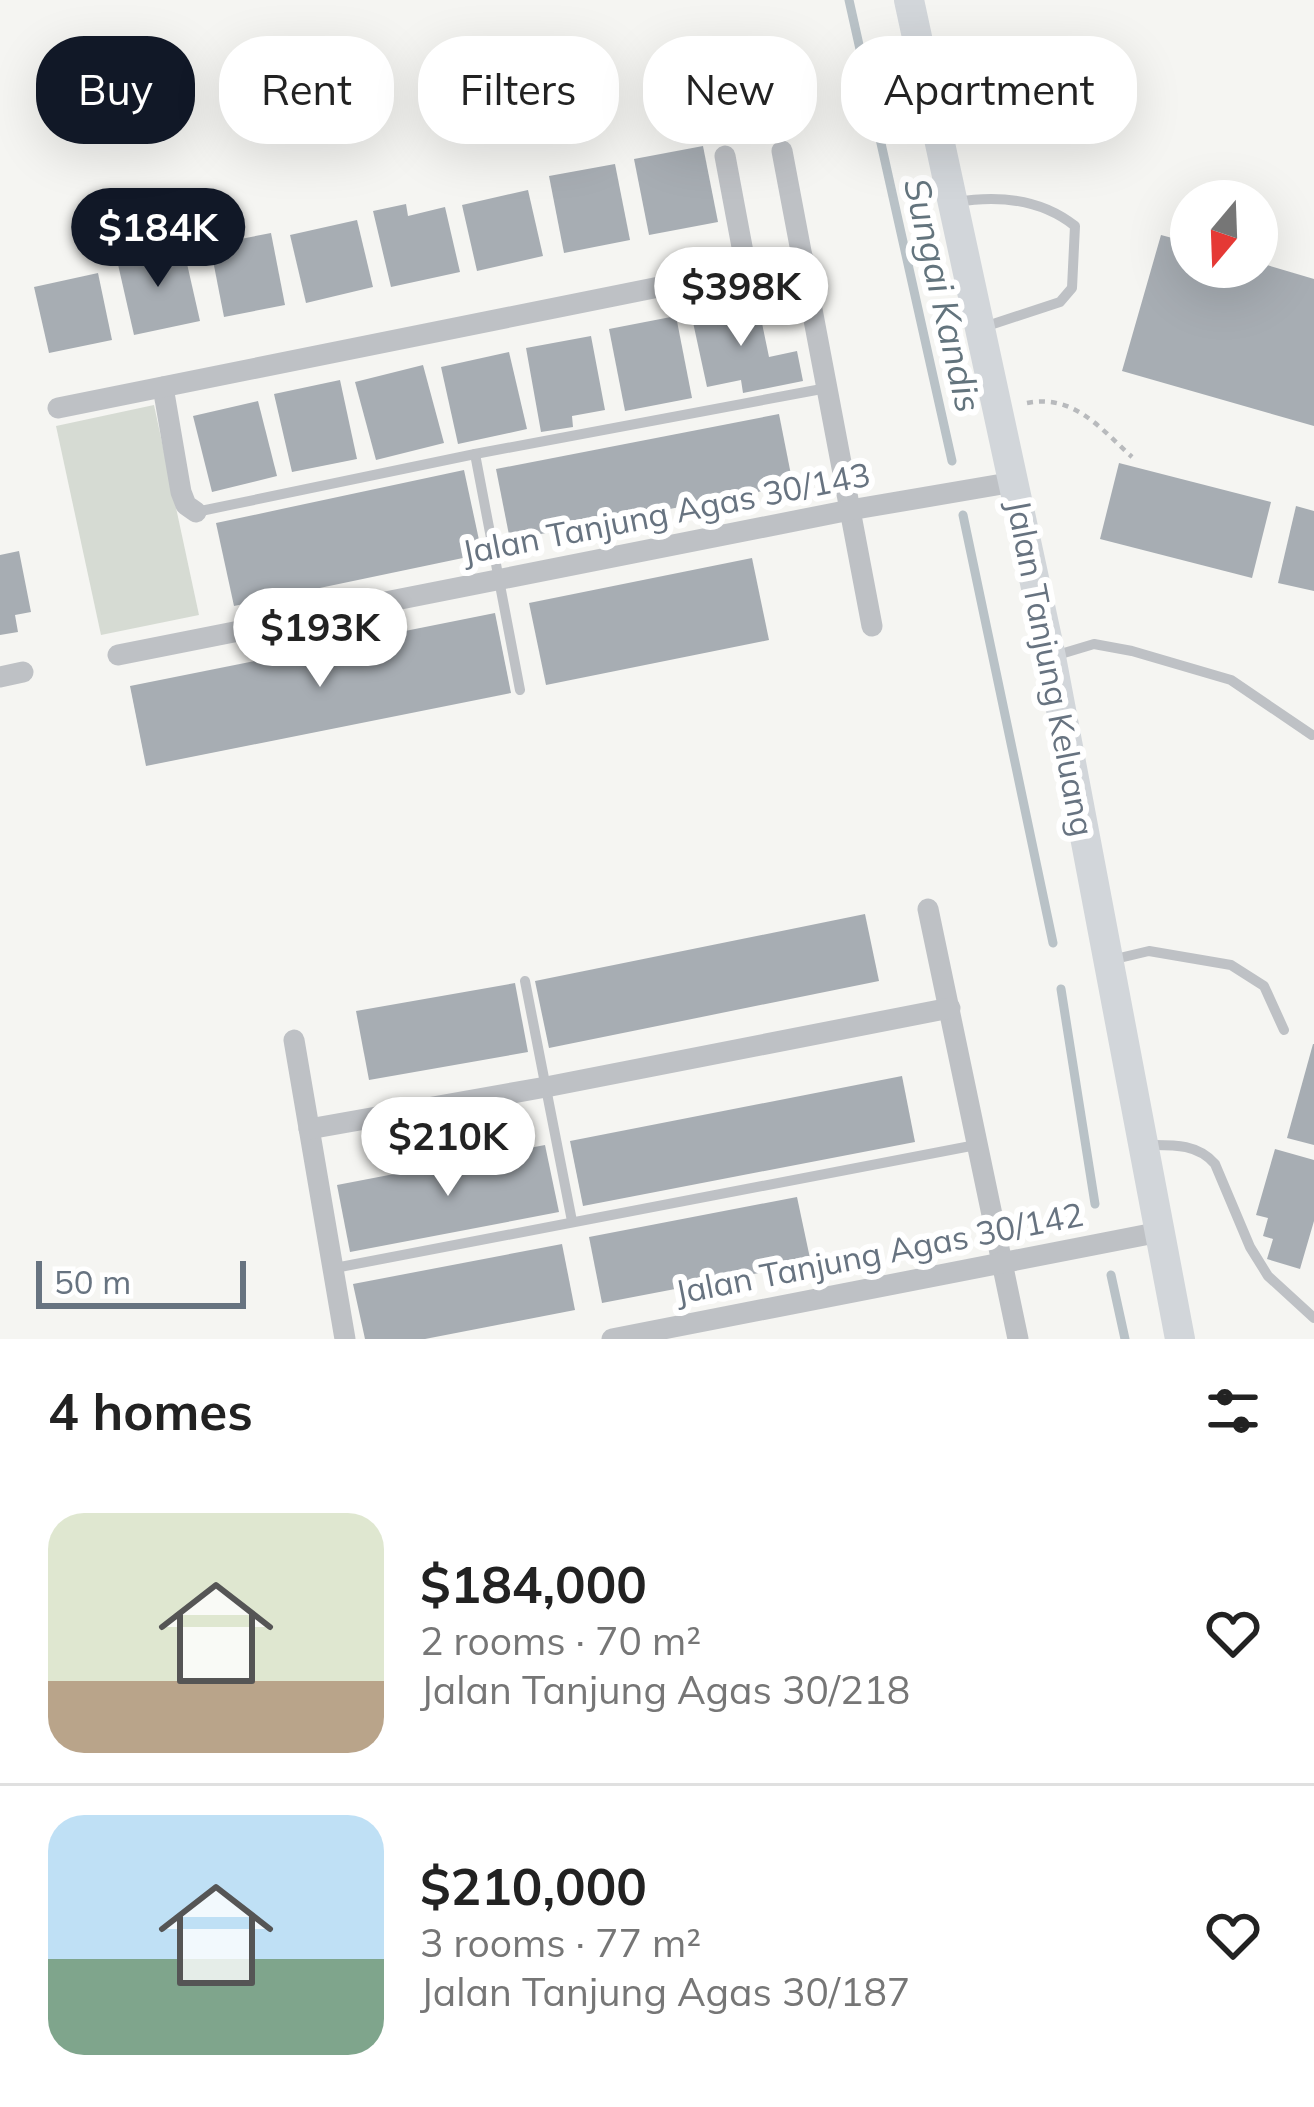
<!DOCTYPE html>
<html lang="en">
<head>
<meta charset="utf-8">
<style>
  body { margin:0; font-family:Mulish,sans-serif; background:#f2f2f2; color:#222; height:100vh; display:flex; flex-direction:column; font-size:45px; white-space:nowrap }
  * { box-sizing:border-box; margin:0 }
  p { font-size:39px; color:#767676 }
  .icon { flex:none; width:66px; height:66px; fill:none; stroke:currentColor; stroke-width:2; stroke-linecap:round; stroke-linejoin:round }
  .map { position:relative; height:1339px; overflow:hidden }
  .details { display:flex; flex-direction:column; background:#fff; flex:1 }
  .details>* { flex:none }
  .guide { position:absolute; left:36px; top:36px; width:1242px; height:108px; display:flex; gap:24px }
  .needle { width:78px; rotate:199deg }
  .tools { position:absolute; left:1170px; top:180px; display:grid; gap:24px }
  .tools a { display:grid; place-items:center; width:108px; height:108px; border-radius:50%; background:#fff; box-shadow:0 12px 48px #0002; font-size:60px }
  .scale { position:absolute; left:36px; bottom:30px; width:210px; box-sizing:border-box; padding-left:12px; border:6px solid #677380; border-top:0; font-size:33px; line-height:42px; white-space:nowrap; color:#677380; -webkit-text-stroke:9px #fff; paint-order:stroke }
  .price { position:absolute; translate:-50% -102px; padding:0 27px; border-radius:42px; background:#fff; color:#222; font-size:39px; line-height:78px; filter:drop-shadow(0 3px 6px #0008) }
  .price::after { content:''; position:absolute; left:50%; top:72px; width:36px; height:27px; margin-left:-18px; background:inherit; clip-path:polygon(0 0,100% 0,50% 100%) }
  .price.active { background:#111827; color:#fff }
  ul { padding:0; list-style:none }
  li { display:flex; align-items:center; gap:36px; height:300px; padding:0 48px }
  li+li { border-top:3px solid #e0e0e0 }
  li span { display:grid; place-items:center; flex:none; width:336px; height:240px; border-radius:36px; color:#555 }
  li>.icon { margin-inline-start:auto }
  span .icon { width:144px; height:144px; fill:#fffc; stroke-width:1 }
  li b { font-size:51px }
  h2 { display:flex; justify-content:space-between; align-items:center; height:144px; padding:0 48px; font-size:51px }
  .chip { padding:0 42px; border-radius:48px; background:#fff; box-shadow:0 12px 48px #0002; font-size:42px; line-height:108px }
  .chip.active { background:#111827; color:#fff }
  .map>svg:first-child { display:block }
  .green { fill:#d6dbd3 }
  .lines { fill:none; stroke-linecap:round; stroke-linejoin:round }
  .stream { stroke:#b9c2c7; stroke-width:9 }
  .building { fill:#a7adb3 }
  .path { stroke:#b8babd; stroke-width:4.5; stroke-dasharray:6 6; stroke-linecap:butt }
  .lane { stroke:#bec1c5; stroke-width:10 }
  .street { stroke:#bec1c5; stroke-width:21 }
  .secondary { stroke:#d2d6da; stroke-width:30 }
  .labels { text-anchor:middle; stroke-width:12; stroke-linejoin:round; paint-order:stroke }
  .street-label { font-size:33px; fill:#677380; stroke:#fff }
  .water-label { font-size:36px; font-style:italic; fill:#63747d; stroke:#fff }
</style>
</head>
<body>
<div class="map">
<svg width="1314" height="1339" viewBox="0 0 1314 1339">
  <rect width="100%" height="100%" fill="#f5f5f2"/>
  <path class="green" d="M154 405 199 615 101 635 56 426Z"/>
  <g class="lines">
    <g class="stream">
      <path d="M849 0 952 461"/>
      <path d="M963 515 1053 943"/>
      <path d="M1061 989 1095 1204"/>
      <path d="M1111 1275 1125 1339"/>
    </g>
  </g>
  <g class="building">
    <path d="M703 146 718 222 649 235 634 159Z"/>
    <path d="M615 164 630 240 564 253 549 176Z"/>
    <path d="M528 190 543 256 477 271 462 205Z"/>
    <path d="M406 204 408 216 445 207 460 272 391 287 373 211Z"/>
    <path d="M357 220 373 287 306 303 290 235Z"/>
    <path d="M271 233 285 305 224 317 210 245Z"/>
    <path d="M1161 235 1191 243V267H1257V262L1314 279V426L1122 371Z"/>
    <path d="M183 246 200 321 134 335 117 260Z"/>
    <path d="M98 273 112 340 49 353 34 287Z"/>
    <path d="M757 299 769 357 797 351 803 381 743 393 741 380 707 387 691 313Z"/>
    <path d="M676 316 692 398 625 411 609 329Z"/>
    <path d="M591 336 605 410 572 416 573 427 541 432 526 348Z"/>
    <path d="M509 352 527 429 458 444 441 367Z"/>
    <path d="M423 365 444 443 376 460 355 382Z"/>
    <path d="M340 380 357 459 292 472 274 394Z"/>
    <path d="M258 401 277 476 212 492 193 416Z"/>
    <path d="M779 414 793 485 510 540 496 469Z"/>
    <path d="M1119 463 1271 502 1252 578 1100 539Z"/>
    <path d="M464 470 482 554 234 606 216 523Z"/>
    <path d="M1296 506 1314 511V591L1278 583Z"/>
    <path d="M19 551 31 612 15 615 18 632 0 635V555Z"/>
    <path d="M752 558 769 640 546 685 529 603Z"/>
    <path d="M495 613 511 693 146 766 130 686Z"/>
    <path d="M865 914 879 981 549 1048 535 981Z"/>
    <path d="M515 983 528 1052 369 1080 356 1011Z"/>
    <path d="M1313 1044H1314V1145L1287 1138Z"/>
    <path d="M902 1076 915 1142 583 1206 570 1141Z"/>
    <path d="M545 1145 559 1212 350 1252 337 1185Z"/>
    <path d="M1275 1149 1314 1160V1221L1300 1269 1267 1259 1273 1239 1263 1236 1268 1218 1256 1215Z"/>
    <path d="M797 1197 811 1263 602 1303 589 1237Z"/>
    <path d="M562 1244 575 1310 425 1339H365L353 1284Z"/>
  </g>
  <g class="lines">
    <path class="path" d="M1027 403C1074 394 1100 428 1132 457"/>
    <g class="lane">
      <path d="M956 202C998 195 1041 199 1075 226L1072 288 1060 302 984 327"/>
      <path d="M475 454 520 690"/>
      <path d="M196 512 475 454 827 388"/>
      <path d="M1054 656 1094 644 1132 651 1231 680 1312 735"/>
      <path d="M1111 960 1149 951 1231 965 1264 986 1284 1030"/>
      <path d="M525 981 572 1221"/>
      <path d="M1146 1145C1171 1145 1197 1143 1215 1164L1250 1247 1268 1276 1314 1318"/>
      <path d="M335 1268 976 1145"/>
    </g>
    <g class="street">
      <path d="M782 151 872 626"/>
      <path d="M725 156 746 268"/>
      <path d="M163 387 181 492 186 505 196 512"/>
      <path d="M58 408 803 258"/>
      <path d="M118 655 850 510 1014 482"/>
      <path d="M0 677 23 672"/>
      <path d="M928 909 1018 1339"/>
      <path d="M294 1040 345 1339"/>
      <path d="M309 1129 546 1087 950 1008"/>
      <path d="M612 1339 1160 1232"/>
    </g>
    <path class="secondary" d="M909 0 1051 657 1180 1339"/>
  </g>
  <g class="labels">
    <g class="street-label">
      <text transform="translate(666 513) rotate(-11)" y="12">Jalan Tanjung Agas 30/143</text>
      <text transform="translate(1051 668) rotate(79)" y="12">Jalan Tanjung Keluang</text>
      <text transform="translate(879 1253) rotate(-11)" y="12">Jalan Tanjung Agas 30/142</text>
    </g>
    <g class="water-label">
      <text transform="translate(943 295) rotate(77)" y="13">Sungai Kandis</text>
    </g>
  </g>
</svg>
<div class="tools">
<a><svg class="needle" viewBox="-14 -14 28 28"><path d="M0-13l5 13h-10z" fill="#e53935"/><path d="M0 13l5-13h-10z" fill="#767676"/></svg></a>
</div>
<div class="scale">50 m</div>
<b class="price active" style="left:158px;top:290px">$184K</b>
<b class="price" style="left:741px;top:349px">$398K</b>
<b class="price" style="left:320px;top:690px">$193K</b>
<b class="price" style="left:448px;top:1199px">$210K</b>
<div class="guide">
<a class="chip active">Buy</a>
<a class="chip">Rent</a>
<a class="chip">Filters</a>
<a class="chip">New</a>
<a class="chip">Apartment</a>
</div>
</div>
<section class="details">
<h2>4 homes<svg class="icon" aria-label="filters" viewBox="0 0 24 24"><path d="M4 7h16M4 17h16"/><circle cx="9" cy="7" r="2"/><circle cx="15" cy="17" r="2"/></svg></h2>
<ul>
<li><span style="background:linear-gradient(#dfe7d0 70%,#b9a48a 0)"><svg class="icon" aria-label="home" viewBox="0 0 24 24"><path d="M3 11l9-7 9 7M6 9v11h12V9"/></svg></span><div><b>$184,000</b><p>2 rooms · 70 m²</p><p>Jalan Tanjung Agas 30/218</p></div><svg class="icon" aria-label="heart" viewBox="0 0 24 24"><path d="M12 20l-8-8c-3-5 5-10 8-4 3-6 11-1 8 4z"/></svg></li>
<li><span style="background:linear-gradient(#bfe0f5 60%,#7fa58c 0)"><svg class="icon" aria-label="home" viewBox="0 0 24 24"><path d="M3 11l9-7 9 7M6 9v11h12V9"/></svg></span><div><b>$210,000</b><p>3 rooms · 77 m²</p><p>Jalan Tanjung Agas 30/187</p></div><svg class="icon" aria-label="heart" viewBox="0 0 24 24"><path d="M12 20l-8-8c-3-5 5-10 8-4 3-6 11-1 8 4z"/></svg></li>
</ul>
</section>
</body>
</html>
